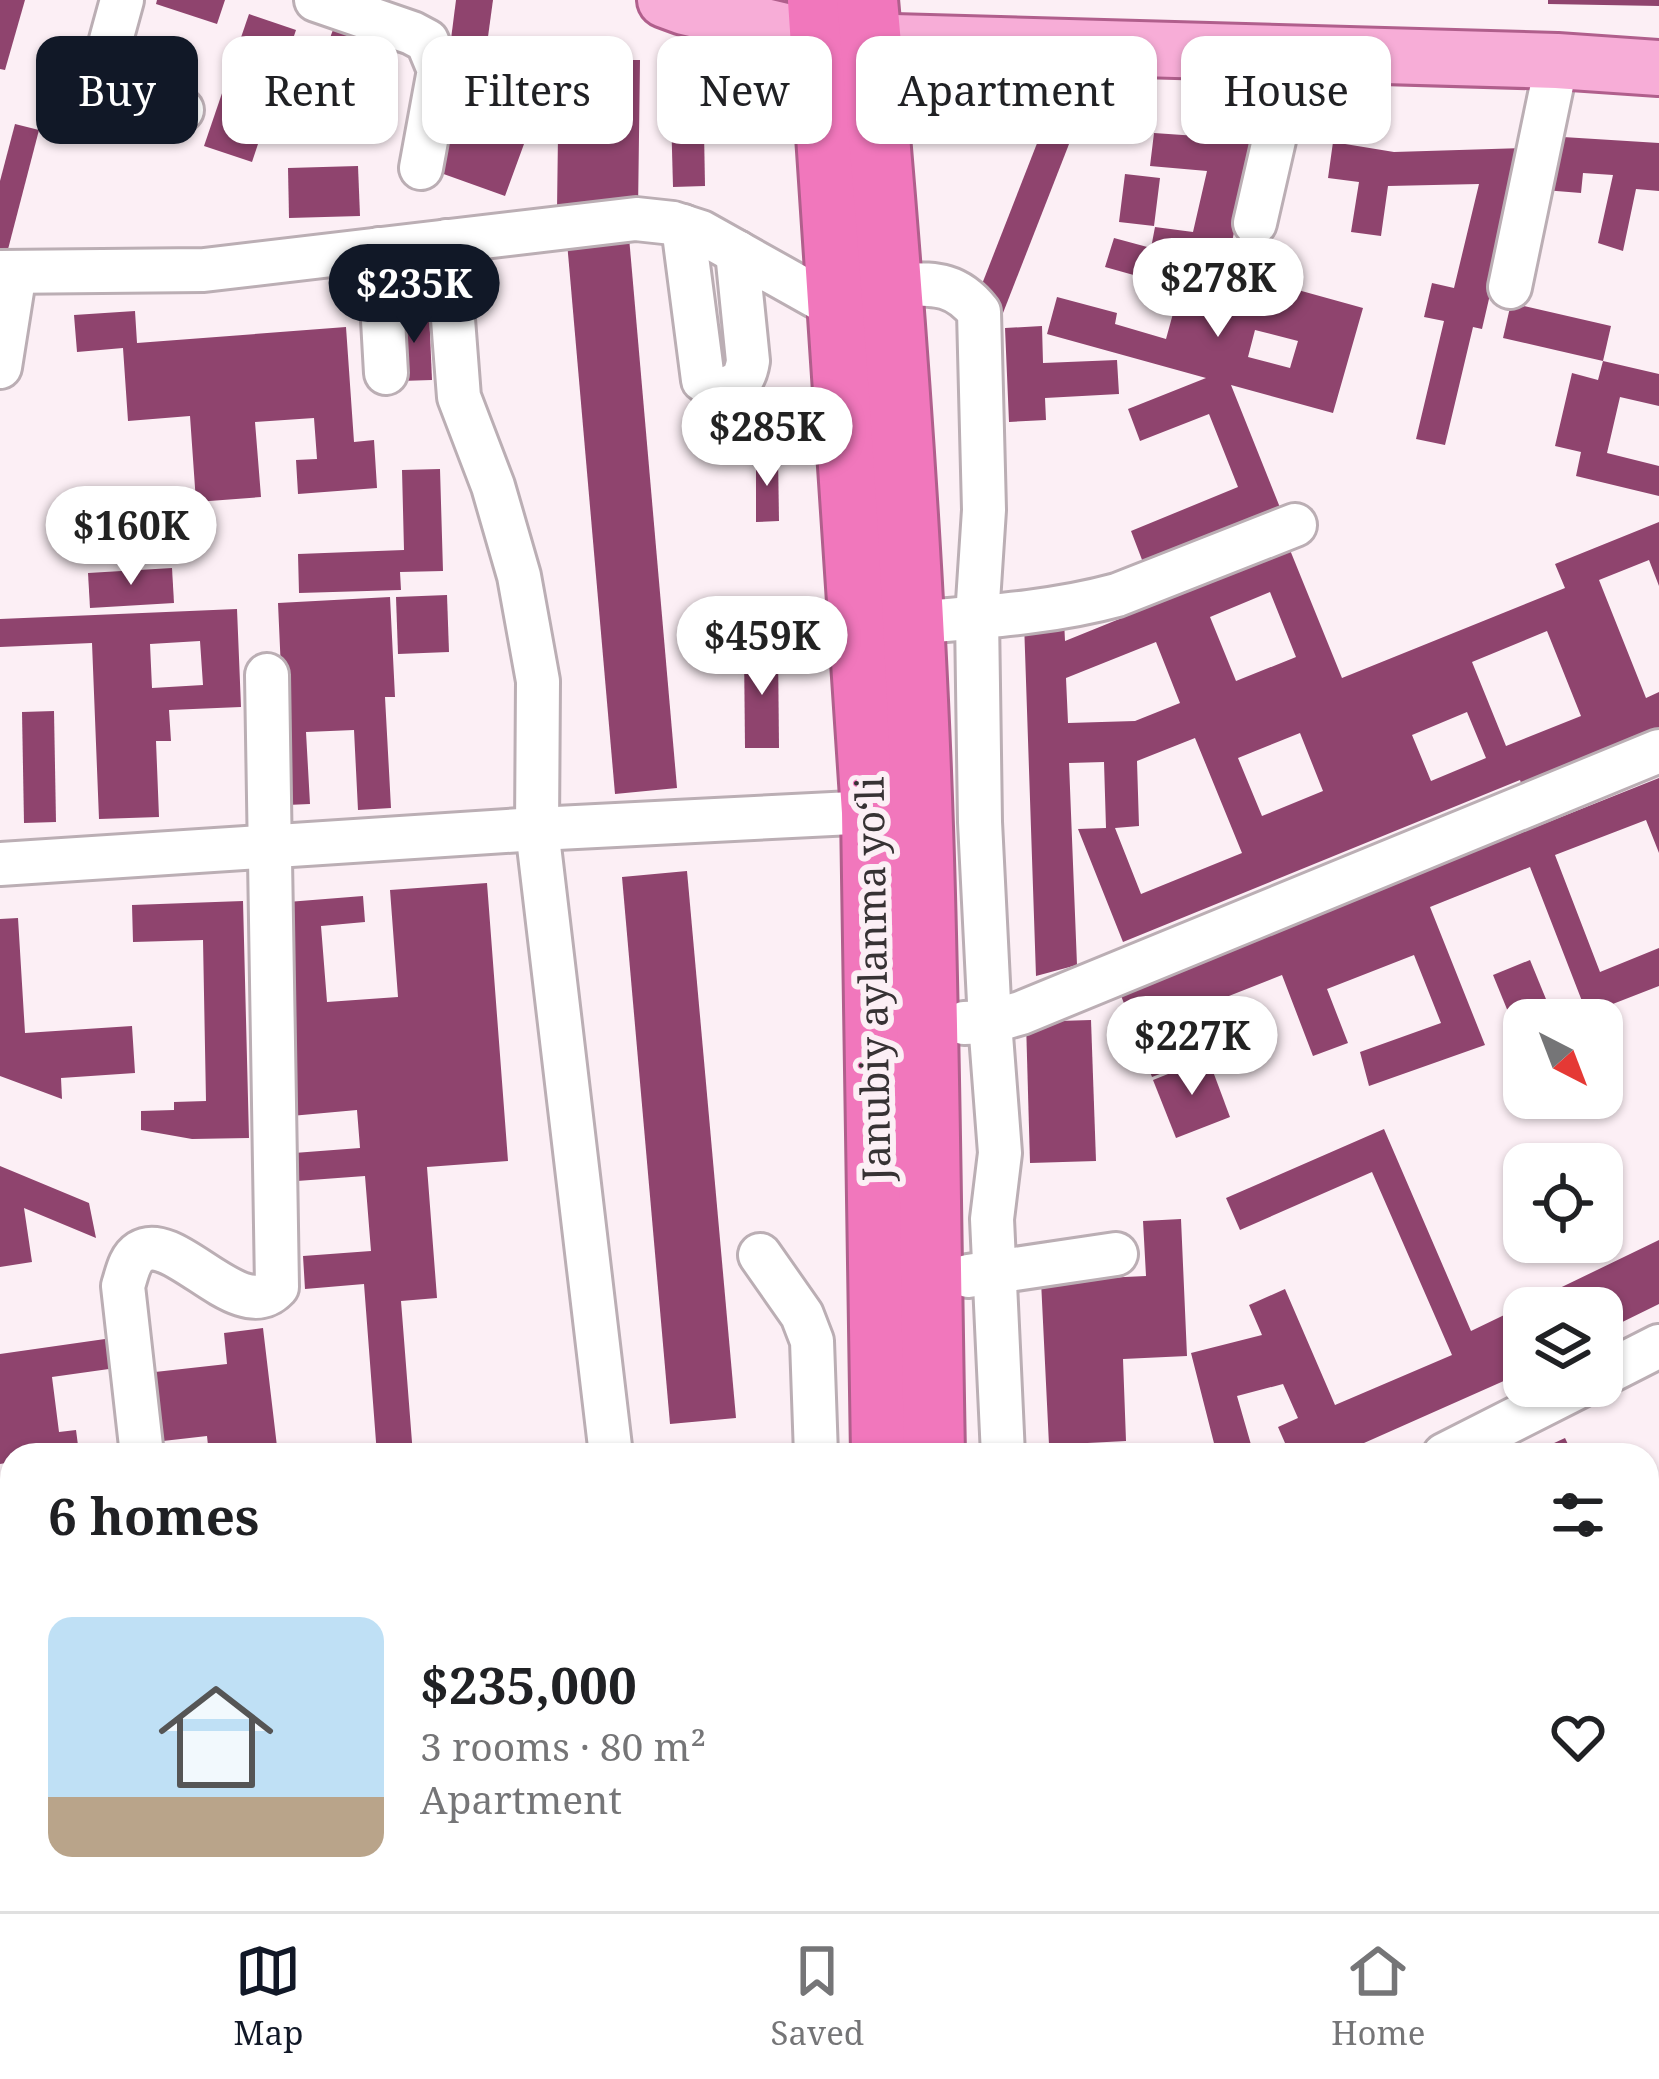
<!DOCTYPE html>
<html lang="en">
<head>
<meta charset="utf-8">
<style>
  body { margin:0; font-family:"Noto Serif",serif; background:#f2f2f2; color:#202124; height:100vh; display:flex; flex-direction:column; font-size:45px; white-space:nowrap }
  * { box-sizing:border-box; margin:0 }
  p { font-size:39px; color:#757577 }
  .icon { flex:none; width:66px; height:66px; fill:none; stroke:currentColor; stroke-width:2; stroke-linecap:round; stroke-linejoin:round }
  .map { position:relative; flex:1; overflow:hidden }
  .side { position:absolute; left:0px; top:1443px; width:1659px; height:468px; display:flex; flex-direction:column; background:#fff; border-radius:36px 36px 0 0; box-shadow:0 3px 9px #0004 }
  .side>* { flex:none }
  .hud { position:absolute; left:36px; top:36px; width:1587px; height:108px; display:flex; gap:24px }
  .needle { width:78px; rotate:138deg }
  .controls { position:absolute; left:1503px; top:999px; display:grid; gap:24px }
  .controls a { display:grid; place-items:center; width:120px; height:120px; border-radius:24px; background:#fff; box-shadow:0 3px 9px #0004; font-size:60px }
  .price { position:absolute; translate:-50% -102px; padding:0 27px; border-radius:42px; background:#fff; color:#222; font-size:39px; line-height:78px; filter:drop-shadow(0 3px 6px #0008) }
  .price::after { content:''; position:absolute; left:50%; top:72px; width:36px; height:27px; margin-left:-18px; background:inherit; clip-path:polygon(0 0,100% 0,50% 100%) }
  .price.selected { background:#111827; color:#fff }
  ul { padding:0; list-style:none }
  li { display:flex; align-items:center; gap:36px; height:300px; padding:0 48px }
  li span { display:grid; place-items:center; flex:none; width:336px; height:240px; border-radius:24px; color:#555 }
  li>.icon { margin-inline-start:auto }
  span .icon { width:144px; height:144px; fill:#fffc; stroke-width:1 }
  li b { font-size:51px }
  h2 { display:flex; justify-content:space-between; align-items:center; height:144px; padding:0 48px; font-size:51px }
  .pill { padding:0 42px; border-radius:24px; background:#fff; box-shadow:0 3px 9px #0004; font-size:42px; line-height:108px }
  .pill.selected { background:#111827; color:#fff }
  .tabs { display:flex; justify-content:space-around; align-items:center; height:168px; border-top:3px solid #e0e0e0; background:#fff; font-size:33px; color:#757577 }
  .tabs a { display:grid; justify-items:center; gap:6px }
  .tabs .selected { color:#111827 }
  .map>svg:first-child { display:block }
  .building { fill:#8f446e; fill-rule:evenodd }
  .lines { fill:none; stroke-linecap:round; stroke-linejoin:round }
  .minor-casing { stroke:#bbaeb4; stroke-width:48 }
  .major-casing { stroke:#b05f8c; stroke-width:60 }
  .highway-casing { stroke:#b05f8c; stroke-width:66 }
  .minor { stroke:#fff; stroke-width:42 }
  .major { stroke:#f7add7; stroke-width:54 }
  .highway { stroke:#f177bc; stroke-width:60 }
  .labels { text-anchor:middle; stroke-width:12; stroke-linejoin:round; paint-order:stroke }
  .street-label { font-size:39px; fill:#373234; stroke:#fceff5 }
</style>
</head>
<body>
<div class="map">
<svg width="1659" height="1911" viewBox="0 0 1659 1911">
  <rect width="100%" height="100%" fill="#fceff5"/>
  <g class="building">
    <path d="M0 0H25L5 70 0 69Z"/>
    <path d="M157 0H225L217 24 156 4Z"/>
    <path d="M456 0H493L487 44 451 39Z"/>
    <path d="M1548 0H1659V6L1548 4Z"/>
    <path d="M249 14 296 30 252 162 204 146Z"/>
    <path d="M334 27 358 36 342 80 318 71Z"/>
    <path d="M577 40 612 41V60H640L638 211 557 210 559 59H577Z"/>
    <path d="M367 44 390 54 373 96 344 84 352 65 357 67Z"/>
    <path d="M510 46 554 62 505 196 438 172 455 125 478 133Z"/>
    <path d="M703 76 705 186 673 187 670 77Z"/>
    <path d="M15 124 39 130 6 257 0 256V181Z"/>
    <path d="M1043 128 1071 139 1003 313 975 302Z"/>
    <path d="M1154 133 1255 140 1226 268 1216 266 1214 275 1238 281 1240 274 1363 308 1333 413 1231 385 1281 510 1144 565 1131 531 1238 487 1209 414 1140 441 1128 409 1206 378 1047 334 1057 297 1117 313 1115 324 1166 339 1180 288 1105 267 1114 238 1151 248 1155 227 1193 232 1207 171 1150 166ZM1255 330 1298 341 1290 368 1248 357Z"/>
    <path d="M1547 136 1659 143V191L1636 189 1623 251 1598 243 1613 175 1583 173 1581 193 1544 190Z"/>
    <path d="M1333 142 1394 152 1524 148 1482 329 1473 327 1445 445 1416 439 1444 321 1424 317 1432 283 1454 288 1479 184 1388 186 1381 236 1351 232 1359 182 1328 178Z"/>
    <path d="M358 166 360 216 289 218 288 168Z"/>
    <path d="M1125 174 1160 178 1154 226 1119 222Z"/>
    <path d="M629 237 677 788 615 794 567 242Z"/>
    <path d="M1511 303 1611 326 1603 361 1503 338Z"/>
    <path d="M135 311 137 343 346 327 354 442 374 440 377 488 298 494 296 460 317 459 314 418 255 422 261 497 196 502 190 416 128 421 123 348 77 352 74 315Z"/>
    <path d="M429 311 432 380 400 381 396 312Z"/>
    <path d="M1042 326 1043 363 1117 360 1119 394 1045 398 1046 420 1009 422 1005 328Z"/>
    <path d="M1603 361 1659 374V406L1620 397 1607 453 1659 466V496L1576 476 1581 452 1555 446 1572 373 1598 380Z"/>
    <path d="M756 456H778L779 521 756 522Z"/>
    <path d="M440 469 443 571 400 572 401 590 299 593 298 554 404 550 402 470Z"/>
    <path d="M1659 522V586L1649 560 1599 580 1646 698 1659 692V733L1523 789 1520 780 1123 942 1078 829 1106 828 1104 762 1069 763 1077 965 1036 976 1024 622 1064 620 1065 641 1290 550 1342 678 1565 588 1555 564ZM1270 592 1296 657 1236 681 1210 617ZM1547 631 1581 716 1506 746 1472 662ZM1156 642 1180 703 1135 721 1068 723 1066 678ZM1467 712 1486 758 1431 781 1412 735ZM1300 733 1323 791 1262 816 1238 758ZM1195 738 1242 853 1141 894 1115 828 1139 826 1137 761Z"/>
    <path d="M172 568 174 603 90 608 88 573Z"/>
    <path d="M447 595 449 652 398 654 396 597Z"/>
    <path d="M390 597 395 697H385L391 808 358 810 354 730 306 732 310 804 287 805 278 603Z"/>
    <path d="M237 609 241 707 169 710 171 741H156L159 817 99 819 92 643 0 647V619ZM200 641 203 685 152 688 150 644Z"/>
    <path d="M744 648H778L779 748H745Z"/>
    <path d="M54 711 56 822 24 823 22 712Z"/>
    <path d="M1659 778V853L1646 820 1555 855 1600 972 1659 948V986L1587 1014 1530 867 1430 907 1485 1045 1369 1086 1360 1052 1441 1023 1414 955 1327 989 1348 1043 1313 1056 1282 975 1158 1024 1175 1068 1152 1077 1120 993Z"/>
    <path d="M687 871 736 1418 670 1424 622 877Z"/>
    <path d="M487 883 508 1161 427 1167 437 1298 401 1301 413 1455H377L364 1284 305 1289 303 1256 371 1251 365 1176 297 1181 294 1153 360 1148 357 1110 291 1116 275 903 363 896 365 922 321 926 327 1002 398 997 390 890Z"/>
    <path d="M243 901 249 1138 192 1139 141 1130V1111L174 1110V1102L206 1101 203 940 133 942 132 905Z"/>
    <path d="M18 918 25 1033 132 1026 135 1073 61 1078 62 1099 0 1076V919Z"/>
    <path d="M1530 960 1548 1004 1511 1019 1493 975Z"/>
    <path d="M1091 1020 1096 1161 1030 1163 1026 1022Z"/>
    <path d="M1208 1058 1230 1117 1176 1138 1153 1080Z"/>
    <path d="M1384 1129 1471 1331 1659 1240V1304L1602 1332V1308H1524V1372L1337 1455H1258L1285 1443 1278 1427 1298 1418 1283 1384 1237 1396 1254 1455H1217L1191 1353 1262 1335 1249 1305 1285 1289 1335 1405 1452 1355 1372 1172 1240 1230 1226 1198Z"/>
    <path d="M0 1166 89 1203 96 1238 24 1208 32 1262 0 1267Z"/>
    <path d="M1181 1219 1187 1356 1123 1359 1126 1441 1049 1445 1041 1281 1146 1276 1143 1221Z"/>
    <path d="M263 1328 278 1455H209L207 1436 163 1441 155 1372 227 1364 224 1333Z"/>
    <path d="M112 1338 116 1368 52 1377 59 1432 76 1430 79 1453 12 1455V1462L0 1464V1354Z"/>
    <path d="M1565 1438 1573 1455H1528Z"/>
    <path d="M12 1577V1611L0 1613V1579Z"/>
    <path d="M1647 1625 1659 1634V1683L1647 1674Z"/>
    <path d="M12 1649V1725L0 1727V1651Z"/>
    <path d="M1647 1710 1659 1725V1769L1647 1754Z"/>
    <path d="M12 1760V1839L0 1841V1762Z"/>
    <path d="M1659 1800V1844L1647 1859V1815Z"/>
    <path d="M93 1899H170L171 1911H33V1908Z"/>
    <path d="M269 1899H312L314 1911H271Z"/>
    <rect x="493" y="1899" width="38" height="12"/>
    <path d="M690 1899H781V1902L716 1911H692Z"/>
    <path d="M1038 1899H1281L1273 1911H1038Z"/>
    <path d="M1342 1899H1360L1358 1903 1370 1911H1340L1346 1902Z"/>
    <path d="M1467 1899H1501L1494 1911H1461Z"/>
    <path d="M1553 1899H1614L1605 1911H1572Z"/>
  </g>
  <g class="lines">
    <g class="minor-casing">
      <g id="minor">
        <path d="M122 0 108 51 127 87 182 110"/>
        <path d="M316 0 412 33 427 41 439 70 421 168"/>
        <path d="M1255 223 1294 53"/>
        <path d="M683 226 703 380 720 390C738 385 745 381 748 361L737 252"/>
        <path d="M447 241 459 397 493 486 519 576 538 681 537 829 611 1455"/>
        <path d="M379 249 386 373"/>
        <path d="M0 272 204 270 636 219 673 223 701 232 840 310"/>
        <path d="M890 284C929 285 953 279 979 312L984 510 977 617 980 822 990 1022 1000 1153 992 1219 1003 1455"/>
        <path d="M1510 287 1557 61"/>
        <path d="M0 367 15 272"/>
        <path d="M912 623C980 617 1051 613 1117 595L1295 525"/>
        <path d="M0 864 537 829 872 812"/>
        <path d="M964 1023 990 1022 1021 1013 1659 751"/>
        <path d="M760 1255 802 1315 812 1341 816 1455"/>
        <path d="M968 1276 1116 1254"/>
        <path d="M1602 1375 1659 1346"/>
        <path d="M142 1455 123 1286C127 1274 129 1259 140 1252 175 1230 240 1327 277 1287L267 675"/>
        <path d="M1444 1455 1580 1386"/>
        <path d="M1647 1702 1659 1712"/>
        <path d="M0 1861 12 1859"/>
        <path d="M193 1899 194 1911"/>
        <path d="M1003 1899V1911"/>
      </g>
    </g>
    <g class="major-casing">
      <path id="major" d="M665 0 684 7 823 40 1557 61 1659 68"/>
    </g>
    <g class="highway-casing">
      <g id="highway">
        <path d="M818 0 872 812 882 1455"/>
        <path d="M867 0C892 275 913 551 922 827 929 1036 930 1246 934 1455"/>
        <path d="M889 1899V1911"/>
        <path d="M934 1911 935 1899"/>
      </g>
    </g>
    <use href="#minor" class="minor"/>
    <use href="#major" class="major"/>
    <use href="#highway" class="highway"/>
  </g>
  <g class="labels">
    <g class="street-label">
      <text transform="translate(873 979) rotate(-91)" y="14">Janubiy aylanma yoʻli</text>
    </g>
  </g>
</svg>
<div class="controls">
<a><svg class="needle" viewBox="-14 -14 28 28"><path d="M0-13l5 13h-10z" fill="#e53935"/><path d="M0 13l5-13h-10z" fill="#757577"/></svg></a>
<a><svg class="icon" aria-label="locate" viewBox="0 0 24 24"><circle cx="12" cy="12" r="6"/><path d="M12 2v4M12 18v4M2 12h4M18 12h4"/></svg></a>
<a><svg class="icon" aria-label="layers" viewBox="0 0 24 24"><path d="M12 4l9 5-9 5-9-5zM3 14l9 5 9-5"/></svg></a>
</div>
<b class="price" style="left:1218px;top:340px">$278K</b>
<b class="price selected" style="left:414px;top:346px">$235K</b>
<b class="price" style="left:767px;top:489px">$285K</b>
<b class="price" style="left:131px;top:588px">$160K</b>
<b class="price" style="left:762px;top:698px">$459K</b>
<b class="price" style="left:1192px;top:1098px">$227K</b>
<div class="hud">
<a class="pill selected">Buy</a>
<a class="pill">Rent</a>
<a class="pill">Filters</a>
<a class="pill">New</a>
<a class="pill">Apartment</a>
<a class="pill">House</a>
</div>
<section class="side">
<h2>6 homes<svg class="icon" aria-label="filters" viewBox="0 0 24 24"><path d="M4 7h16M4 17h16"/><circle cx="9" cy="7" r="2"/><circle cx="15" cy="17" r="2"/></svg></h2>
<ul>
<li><span style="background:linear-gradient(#bfe0f5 75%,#b9a48a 0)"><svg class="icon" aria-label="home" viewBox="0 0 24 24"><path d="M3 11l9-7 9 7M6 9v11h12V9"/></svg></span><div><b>$235,000</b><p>3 rooms · 80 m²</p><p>Apartment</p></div><svg class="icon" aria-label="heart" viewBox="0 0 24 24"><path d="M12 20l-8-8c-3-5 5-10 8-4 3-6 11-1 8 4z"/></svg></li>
</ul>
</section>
</div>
<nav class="tabs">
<a class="selected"><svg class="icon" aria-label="map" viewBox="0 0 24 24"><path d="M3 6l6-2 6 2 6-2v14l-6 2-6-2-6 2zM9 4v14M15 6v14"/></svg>Map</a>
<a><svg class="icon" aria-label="saved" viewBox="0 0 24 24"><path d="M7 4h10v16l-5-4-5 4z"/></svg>Saved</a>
<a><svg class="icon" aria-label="home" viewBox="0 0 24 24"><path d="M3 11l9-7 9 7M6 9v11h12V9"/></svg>Home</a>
</nav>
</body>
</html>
